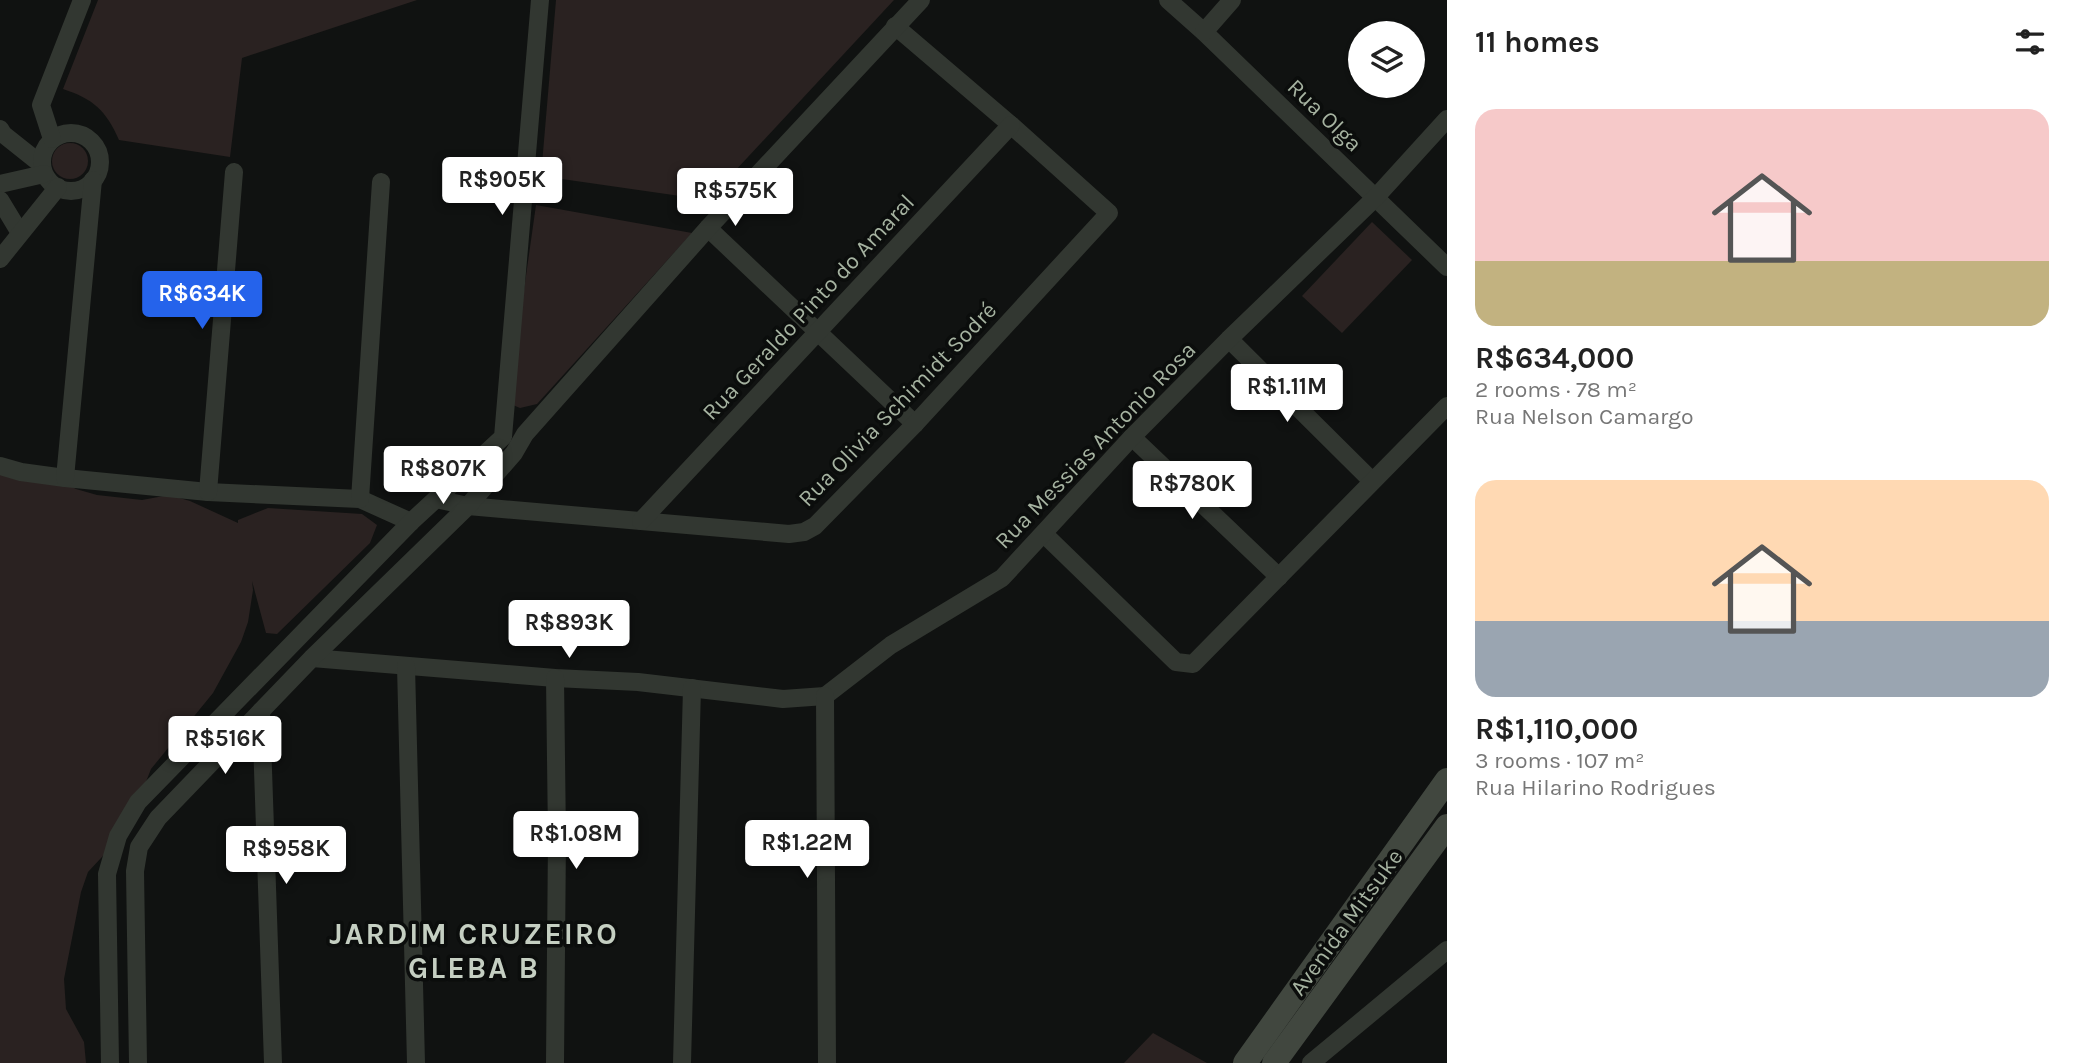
<!DOCTYPE html>
<html lang="en">
<head>
<meta charset="utf-8">
<style>
  body { margin:0; font-family:Karla,sans-serif; background:#f6f6f6; color:#222; height:100vh; display:flex; flex-direction:column; font-size:26px; white-space:nowrap }
  * { box-sizing:border-box; margin:0 }
  p { font-size:23px; color:#767676 }
  .icon { flex:none; width:38px; height:38px; fill:none; stroke:currentColor; stroke-width:2; stroke-linecap:round; stroke-linejoin:round }
  .map { position:relative; flex:1; overflow:hidden }
  .drawer { display:flex; flex-direction:column; background:#fff; width:630px }
  .drawer>* { flex:none }
  .tools { position:absolute; left:1348px; top:21px; display:grid; gap:14px }
  .tools a { display:grid; place-items:center; width:77px; height:77px; border-radius:50%; background:#fff; box-shadow:0 2px 5px #0004; font-size:35px }
  .price { position:absolute; translate:-50% -60px; padding:0 16px; border-radius:7px; background:#fff; color:#222; font-size:23px; line-height:46px; filter:drop-shadow(0 2px 4px #0008) }
  .price::after { content:''; position:absolute; left:50%; top:42px; width:21px; height:16px; margin-left:-10px; background:inherit; clip-path:polygon(0 0,100% 0,50% 100%) }
  .price.active { background:#2563eb; color:#fff }
  ul { padding:0; list-style:none }
  li { display:grid; align-content:center; gap:14px; height:371px; padding:0 28px }
  li span { display:grid; place-items:center; height:217px; border-radius:21px; color:#555 }
  li>.icon { margin-inline-start:auto }
  span .icon { width:126px; height:126px; fill:#fffc; stroke-width:1 }
  li b { font-size:30px }
  h2 { display:flex; justify-content:space-between; align-items:center; height:84px; padding:0 28px; font-size:30px }
  main { display:flex; flex:1; min-height:0 }
  .map>svg:first-child { display:block }
  .green { fill:#2a2221 }
  .lines { fill:none; stroke-linecap:round; stroke-linejoin:round }
  .minor { stroke:#323731; stroke-width:18 }
  .secondary { stroke:#41473f; stroke-width:24 }
  .labels { text-anchor:middle; stroke-width:7; stroke-linejoin:round; paint-order:stroke }
  .street-label { font-size:23px; fill:#a6b3a1; stroke:#0b0d0c }
  .district-label { font-size:30px; font-weight:bold; letter-spacing:2px; fill:#c5cfc2; stroke:#0b0d0c }
</style>
</head>
<body>
<main>
<div class="map">
<svg width="1447" height="1063" viewBox="0 0 1447 1063">
  <rect width="100%" height="100%" fill="#101211"/>
  <g class="green">
    <path d="M98 0H417L242 58 230 157 119 140C106 110 93 99 63 89Z"/>
    <path d="M556 0H894L708 200 541 176Z"/>
    <circle cx="70" cy="161" r="18"/>
    <path d="M536 205 692 233 537 404 520 408 508 403Z"/>
    <path d="M1372 222 1412 260 1342 333 1302 296Z"/>
    <path d="M0 466 53 477 76 489 97 495 142 500 169 495 190 501 238 523V520L268 508 362 514 377 525 370 543 277 634 266 633 252 581 253 590 248 622 241 642 213 693 151 769 127 830 88 872 81 892 64 979 66 1009 84 1042 86 1063H0Z"/>
    <path d="M1153 1033 1207 1063H1124Z"/>
  </g>
  <g class="lines">
    <g class="minor">
      <path d="M1168 0 1204 32 1447 267"/>
      <path d="M1204 32 1232 0"/>
      <path d="M0 129 3 134 42 165"/>
      <circle cx="71" cy="162" r="29"/>
      <path d="M52 139 41 105 82 0"/>
      <path d="M0 184 44 174"/>
      <path d="M0 200 20 233"/>
      <path d="M708 228 915 424"/>
      <path d="M0 259 58 187"/>
      <path d="M1229 339 1372 481"/>
      <path d="M1132 437 1279 577"/>
      <path d="M0 466 21 472 65 478 208 492 360 499 411 522"/>
      <path d="M65 478 93 180"/>
      <path d="M208 492 234 172"/>
      <path d="M360 499 381 182"/>
      <path d="M436 499 468 506 789 534 804 532 815 526 915 424 1109 213 1011 125 895 26"/>
      <path d="M641 521 1011 125"/>
      <path d="M1044 534 1176 662 1193 664 1447 406"/>
      <path d="M312 658 555 678 638 682 783 699 825 696"/>
      <path d="M406 666 416 1063"/>
      <path d="M555 678 557 838 555 1063"/>
      <path d="M825 696 891 645 1002 578 1132 437 1229 339 1376 197 1447 119"/>
      <path d="M825 696 827 1063"/>
      <path d="M261 711 273 1063"/>
      <path d="M110 1063 107 874 118 836 138 802 411 522 503 437 540 0"/>
      <path d="M138 1063 135 871 139 847 158 818 312 658 468 506 514 453 525 434 708 228 921 0"/>
      <path d="M682 1063 692 688"/>
      <path d="M1311 1063 1447 950"/>
    </g>
    <g class="secondary">
      <path d="M1245 1063 1447 780"/>
      <path d="M1274 1063 1447 826"/>
    </g>
  </g>
  <g class="labels">
    <g class="street-label">
      <text transform="translate(1325 115) rotate(44)" y="8">Rua Olga</text>
      <text transform="translate(808 307) rotate(-47)" y="8">Rua Geraldo Pinto do Amaral</text>
      <text transform="translate(897 404) rotate(-46)" y="8">Rua Olivia Schimidt Sodré</text>
      <text transform="translate(1095 445) rotate(-46)" y="8">Rua Messias Antonio Rosa</text>
      <text transform="translate(1346 922) rotate(-54)" y="8">Avenida Mitsuke</text>
    </g>
    <g class="district-label">
      <text x="474" y="944">JARDIM CRUZEIRO<tspan x="474" dy="34">GLEBA B</tspan></text>
    </g>
  </g>
</svg>
<div class="tools">
<a><svg class="icon" aria-label="layers" viewBox="0 0 24 24"><path d="M12 4l9 5-9 5-9-5zM3 14l9 5 9-5"/></svg></a>
</div>
<b class="price" style="left:502px;top:217px">R$905K</b>
<b class="price" style="left:735px;top:228px">R$575K</b>
<b class="price active" style="left:202px;top:331px">R$634K</b>
<b class="price" style="left:1287px;top:424px">R$1.11M</b>
<b class="price" style="left:443px;top:506px">R$807K</b>
<b class="price" style="left:1192px;top:521px">R$780K</b>
<b class="price" style="left:569px;top:660px">R$893K</b>
<b class="price" style="left:225px;top:776px">R$516K</b>
<b class="price" style="left:576px;top:871px">R$1.08M</b>
<b class="price" style="left:807px;top:880px">R$1.22M</b>
<b class="price" style="left:286px;top:886px">R$958K</b>
</div>
<section class="drawer">
<h2>11 homes<svg class="icon" aria-label="filters" viewBox="0 0 24 24"><path d="M4 7h16M4 17h16"/><circle cx="9" cy="7" r="2"/><circle cx="15" cy="17" r="2"/></svg></h2>
<ul>
<li><span style="background:linear-gradient(#f6c9c9 70%,#c2b280 0)"><svg class="icon" aria-label="home" viewBox="0 0 24 24"><path d="M3 11l9-7 9 7M6 9v11h12V9"/></svg></span><div><b>R$634,000</b><p>2 rooms · 78 m²</p><p>Rua Nelson Camargo</p></div></li>
<li><span style="background:linear-gradient(#ffd9b3 65%,#9aa5b1 0)"><svg class="icon" aria-label="home" viewBox="0 0 24 24"><path d="M3 11l9-7 9 7M6 9v11h12V9"/></svg></span><div><b>R$1,110,000</b><p>3 rooms · 107 m²</p><p>Rua Hilarino Rodrigues</p></div></li>
</ul>
</section>
</main>
</body>
</html>
